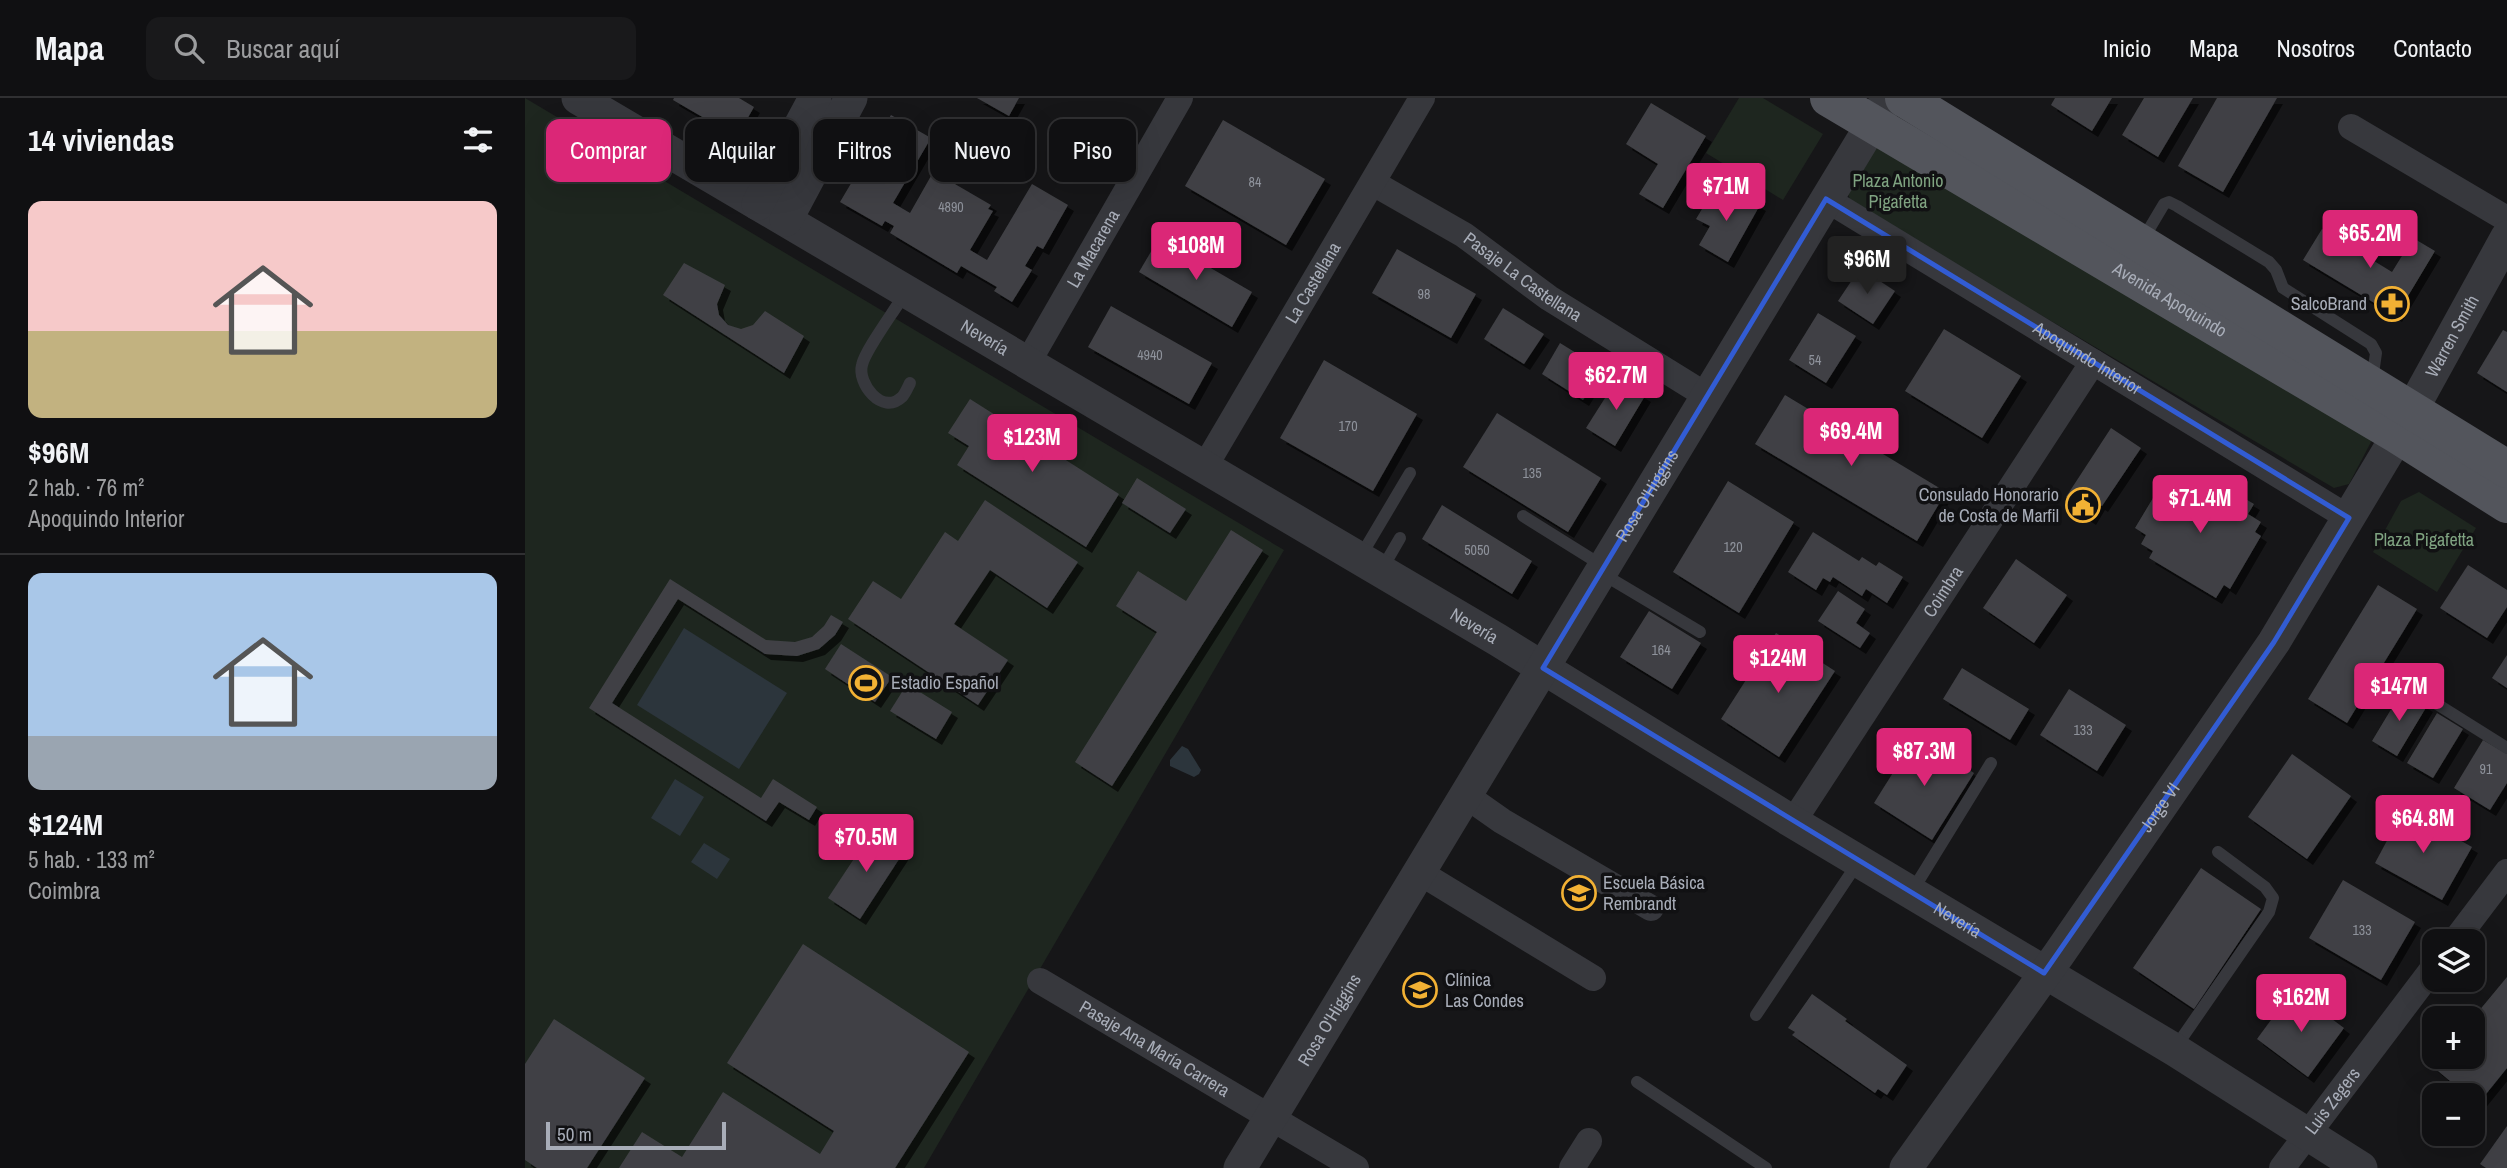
<!DOCTYPE html>
<html lang="es">
<head>
<meta charset="utf-8">
<style>
  body { margin:0; font-family:"Archivo Narrow",sans-serif; background:#19191b; color:#f1f3f6; height:100vh; display:flex; flex-direction:column; font-size:26px; white-space:nowrap }
  * { box-sizing:border-box; margin:0 }
  p { font-size:23px; color:#9c9d9f }
  .icon { flex:none; width:38px; height:38px; fill:none; stroke:currentColor; stroke-width:2; stroke-linecap:round; stroke-linejoin:round }
  .map { position:relative; flex:1; overflow:hidden }
  .drawer { display:flex; flex-direction:column; background:#101012; width:525px }
  .drawer>* { flex:none }
  .guide { position:absolute; left:21px; top:21px; width:665px; height:63px; display:flex; gap:14px }
  .buttons { position:absolute; left:1897px; top:831px; display:grid; gap:14px }
  .buttons a { display:grid; place-items:center; width:63px; height:63px; border-radius:14px; background:#101012; box-shadow:0 7px 28px #0002,0 0 0 2px #303032; font-size:35px }
  .scale { position:absolute; left:21px; bottom:18px; width:180px; box-sizing:border-box; padding-left:7px; border:4px solid #a8adb8; border-top:0; font-size:19px; line-height:24px; white-space:nowrap; color:#a8adb8; -webkit-text-stroke:5px #111113; paint-order:stroke }
  .price { position:absolute; translate:-50% -60px; padding:0 16px; border-radius:7px; background:#db2777; color:#fff; font-size:23px; line-height:46px; filter:drop-shadow(0 2px 4px #0008) }
  .price::after { content:''; position:absolute; left:50%; top:42px; width:21px; height:16px; margin-left:-10px; background:inherit; clip-path:polygon(0 0,100% 0,50% 100%) }
  .price.current { background:#222; color:#fff }
  ul { padding:0; list-style:none }
  li { display:grid; align-content:center; gap:14px; height:371px; padding:0 28px }
  li+li { border-top:2px solid #303032 }
  li span { display:grid; place-items:center; height:217px; border-radius:14px; color:#555 }
  li>.icon { margin-inline-start:auto }
  span .icon { width:126px; height:126px; fill:#fffc; stroke-width:1 }
  li b { font-size:30px }
  h2 { display:flex; justify-content:space-between; align-items:center; height:84px; padding:0 28px; font-size:30px }
  .tag { padding:0 24px; border-radius:14px; background:#101012; box-shadow:0 7px 28px #0002,0 0 0 2px #303032; font-size:24px; line-height:63px }
  .tag.current { background:#db2777; color:#fff }
  header { display:flex; align-items:center; gap:42px; box-sizing:border-box; height:98px; padding:0 35px; background:#101012; border-bottom:2px solid #303032 }
  header strong { font-size:33px }
  nav { display:flex; gap:38px; margin-inline-start:auto; font-size:24px }
  .search { width:490px; height:63px; background:#19191b; display:flex; align-items:center; gap:18px; box-sizing:border-box; padding:0 24px; border-radius:14px; color:#9c9d9f; font-size:26px }
  main { display:flex; flex:1; min-height:0 }
  .map>svg:first-child { display:block }
  .green { fill:#1e261f }
  .water { fill:#2c353c }
  .building { fill:#404145; filter:url(#shadow) }
  .lines { fill:none; stroke-linecap:round; stroke-linejoin:round }
  .service { stroke:#37383d; stroke-width:12 }
  .minor { stroke:#37383d; stroke-width:26 }
  .tertiary { stroke:#37383d; stroke-width:33 }
  .primary { stroke:#53555c; stroke-width:38 }
  .marked { fill:none; stroke:#325cd3; stroke-width:5; stroke-linejoin:round }
  .labels { text-anchor:middle; stroke-width:7; stroke-linejoin:round; paint-order:stroke }
  .number-label { font-size:14px; fill:#8e929b }
  .park-label { font-size:18px; fill:#7fa381; stroke:#111113 }
  .street-label { font-size:18px; fill:#a8adb8; stroke:#111113 }
  .poi-label { font-size:18px; fill:#a8adb8; stroke:#111113; text-anchor:start }
</style>
</head>
<body>
<header>
<strong>Mapa</strong>
<div class="search"><svg class="icon" aria-label="search" viewBox="0 0 24 24"><circle cx="10" cy="10" r="6"/><path d="M15 15l6 6"/></svg>Buscar aquí</div>
<nav><a>Inicio</a><a>Mapa</a><a>Nosotros</a><a>Contacto</a></nav>
</header>
<main>
<section class="drawer">
<h2>14 viviendas<svg class="icon" aria-label="filters" viewBox="0 0 24 24"><path d="M4 7h16M4 17h16"/><circle cx="9" cy="7" r="2"/><circle cx="15" cy="17" r="2"/></svg></h2>
<ul>
<li><span style="background:linear-gradient(#f6c9c9 60%,#c2b280 0)"><svg class="icon" aria-label="home" viewBox="0 0 24 24"><path d="M3 11l9-7 9 7M6 9v11h12V9"/></svg></span><div><b>$96M</b><p>2 hab. · 76 m²</p><p>Apoquindo Interior</p></div></li>
<li><span style="background:linear-gradient(#a9c7e8 75%,#9aa5b1 0)"><svg class="icon" aria-label="home" viewBox="0 0 24 24"><path d="M3 11l9-7 9 7M6 9v11h12V9"/></svg></span><div><b>$124M</b><p>5 hab. · 133 m²</p><p>Coimbra</p></div></li>
</ul>
</section>
<div class="map">
<svg width="1982" height="1070" viewBox="0 0 1982 1070">
  <defs>
    <filter id="shadow"><feDropShadow dx="6" dy="6" stdDeviation="0" flood-color="#0009"/></filter>
  </defs>
  <rect width="100%" height="100%" fill="#161618"/>
  <g class="green">
    <path d="M0 0 759 452 399 1070H0Z"/>
    <path d="M1214 0H1238L1298 36 1258 102 1181 55Z"/>
    <path d="M1362 46 1841 331 1846 344 1824 386 1809 390 1326 105 1322 93 1348 48Z"/>
    <path d="M1894 394 1951 430 1912 494 1848 454 1876 403Z"/>
  </g>
  <g class="water">
    <path d="M159 530 262 595 214 671 112 607Z"/>
    <path d="M657 648 663 651 676 672 674 676 669 679 645 668V662Z"/>
    <path d="M150 681 179 699 155 738 126 720Z"/>
    <path d="M179 745 205 761 192 781 166 764Z"/>
  </g>
  <g class="building">
    <path d="M149 0H214L229 9 212 39 148 2Z"/>
    <path d="M452 0H494L484 18Z"/>
    <path d="M1530 0H1587L1567 33 1526 7Z"/>
    <path d="M1619 0H1668L1633 59 1597 37Z"/>
    <path d="M1692 0H1752L1698 94 1653 68Z"/>
    <path d="M1126 5 1181 38 1138 110 1114 96 1133 66 1101 46Z"/>
    <path d="M366 17 406 40 368 105 385 115 406 78 409 80 411 75 466 107 463 111 468 113 445 152 462 162 507 86 543 107 518 151 512 148 500 168 507 172 487 204 469 193 472 189 436 168 432 175 365 135 369 128 360 123 357 128 315 104 331 77 336 80 345 65 340 62Z"/>
    <path d="M698 22 800 81 761 147 660 88Z"/>
    <path d="M1209 92 1235 107 1203 164 1174 147 1185 128 1171 121 1186 96 1201 105Z"/>
    <path d="M1797 131 1867 174 1888 140 1910 153 1871 218 1778 162Z"/>
    <path d="M634 140 727 194 707 229 614 174Z"/>
    <path d="M872 151 951 196 926 240 847 195Z"/>
    <path d="M159 165 200 187 192 206 194 217 203 227 216 231 228 227 240 213 279 238 259 275 138 197Z"/>
    <path d="M1335 170 1370 193 1348 226 1313 203Z"/>
    <path d="M586 208 687 265 664 306 563 249Z"/>
    <path d="M978 210 1019 236 999 266 959 241Z"/>
    <path d="M1293 215 1331 238 1301 285 1264 262Z"/>
    <path d="M1419 231 1496 278 1457 340 1380 293Z"/>
    <path d="M1978 232 1982 234V294L1952 275Z"/>
    <path d="M1035 245 1077 271 1058 302 1017 276Z"/>
    <path d="M799 262 892 316 848 393 755 340Z"/>
    <path d="M1092 281 1120 298 1090 348 1061 330Z"/>
    <path d="M1260 297 1421 394 1392 443 1230 346Z"/>
    <path d="M445 301 594 396 561 449 432 367 444 348 423 335Z"/>
    <path d="M972 315 1076 380 1043 434 938 369Z"/>
    <path d="M1586 330 1616 350 1577 408 1574 406 1565 421 1541 405 1544 400 1541 399Z"/>
    <path d="M612 380 661 411 645 435 597 405Z"/>
    <path d="M1203 383 1269 424 1214 515 1148 474Z"/>
    <path d="M1637 385 1650 392 1653 386 1668 395 1673 386 1694 399 1700 389 1729 406 1723 416 1736 424 1730 434 1736 438 1705 491 1699 487 1691 500 1624 460 1628 453 1616 446 1621 437 1610 430Z"/>
    <path d="M460 402 553 464 522 510 465 472 429 526 483 562 453 607 323 521 348 483 376 501 420 434 433 443Z"/>
    <path d="M917 407 1007 463 987 496 897 441Z"/>
    <path d="M706 432 738 452 587 688 550 664 632 534 591 508 613 473 661 503Z"/>
    <path d="M1288 434 1334 463 1337 459 1351 468 1354 464 1378 479 1362 505 1341 491 1337 498 1308 479 1305 484 1298 480 1291 492 1263 474Z"/>
    <path d="M1491 461 1542 497 1509 545 1458 510Z"/>
    <path d="M1943 467 1982 492V509L1962 540 1915 510Z"/>
    <path d="M145 481 241 542 270 544 287 539 299 528 306 517 318 524 310 537 294 551 272 558 240 556 153 501 87 605 236 700 248 681 292 709 284 722 254 704 241 723 64 610Z"/>
    <path d="M1853 487 1892 511 1822 625 1783 601Z"/>
    <path d="M1313 493 1340 511 1331 525 1345 535 1335 550 1293 523Z"/>
    <path d="M1124 513 1176 545 1147 591 1095 559Z"/>
    <path d="M1251 535 1310 573 1254 659 1196 621Z"/>
    <path d="M316 546 367 579 350 604 300 571Z"/>
    <path d="M1982 557V590L1967 580Z"/>
    <path d="M1437 570 1504 611 1485 642 1418 601Z"/>
    <path d="M382 586 427 614 411 641 365 613Z"/>
    <path d="M1544 591 1601 627 1572 673 1515 637Z"/>
    <path d="M1877 593 1902 608 1872 658 1847 643Z"/>
    <path d="M1912 615 1938 631 1908 680 1882 665Z"/>
    <path d="M1391 638 1449 675 1407 742 1349 705Z"/>
    <path d="M1958 642 1982 656V685L1965 712 1929 690Z"/>
    <path d="M1767 656 1826 698 1782 761 1723 719Z"/>
    <path d="M1879 711 1947 749 1917 802 1850 765Z"/>
    <path d="M348 732 380 752 335 821 303 800Z"/>
    <path d="M1676 770 1736 811 1669 911 1608 870Z"/>
    <path d="M1818 782 1890 824 1856 882 1784 840Z"/>
    <path d="M278 846 444 954 370 1070H94L117 1034 157 1059 198 994 295 1056 309 1033 202 965Z"/>
    <path d="M1982 879V970L1953 1006 1948 1002V998H1943L1907 968 1915 959H1948V920Z"/>
    <path d="M1768 892 1819 930 1783 979 1732 941Z"/>
    <path d="M1287 896 1322 921 1320 923 1382 967 1362 997 1353 991 1350 995 1267 937 1270 934 1263 930Z"/>
    <path d="M29 921 120 980 62 1070H12L0 1062V966Z"/>
    <path d="M1982 1028V1070H1961L1955 1066Z"/>
  </g>
  <g class="lines">
    <g class="service">
      <path d="M1617 143 1639 106 1644 104 1652 108 1744 164 1751 172 1758 190 1846 246 1851 255 1847 283"/>
      <path d="M380 195C371 211 340 252 337 267 332 285 357 318 377 299 380 296 383 289 385 285"/>
      <path d="M998 418 1078 468"/>
      <path d="M834 461 885 375"/>
      <path d="M857 471 875 440"/>
      <path d="M1076 475 1175 534"/>
      <path d="M1888 591 1982 650"/>
      <path d="M1386 795 1466 665"/>
      <path d="M1231 917 1334 763"/>
      <path d="M1650 950 1744 814 1748 800 1740 789 1693 754"/>
      <path d="M1112 984 1241 1070"/>
    </g>
    <g class="minor">
      <path d="M1826 29 1982 121"/>
      <path id="s1" d="M848 85 939 137 1024 200 1182 298"/>
      <path id="s2" d="M1301 101 1824 420"/>
      <path id="s3" d="M502 266 655 0"/>
      <path id="s4" d="M679 370 897 0"/>
      <path d="M940 697 977 723 1126 810"/>
      <path id="s5" d="M1268 724 1568 264"/>
      <path d="M894 774 1068 880"/>
      <path d="M1929 844 1982 774"/>
      <path id="s6" d="M515 883 831 1070"/>
      <path d="M1047 1070 1064 1043"/>
      <path id="s7" d="M1757 1070 1909 869"/>
    </g>
    <g class="tertiary">
      <path id="s8" d="M53 0 973 542 1268 724 1650 952 1836 1070"/>
      <path d="M233 106 290 0"/>
      <path d="M261 122 326 0"/>
      <path id="s9" d="M715 1070 1363 0"/>
      <path id="s10" d="M1381 1070 1534 856 1749 544 1873 337 1982 139"/>
    </g>
    <g class="primary">
      <path id="s11" d="M1304 0 1873 337 1982 406"/>
      <path d="M1379 0 1982 371"/>
    </g>
  </g>
  <path class="marked" d="M1301 101 1824 420 1749 544 1519 875 1018 570Z"/>
  <defs>
    <g id="pharmacy-ring" transform="scale(1.75)"><circle r="9.5" fill="#111113" stroke="#f2b134" stroke-width="1.5"/><path d="M-2-6h4v4h4v4h-4v4h-4v-4h-4v-4h4Z" fill="#f2b134"/></g>
    <g id="civic-ring" transform="scale(1.75)"><circle r="9.5" fill="#111113" stroke="#f2b134" stroke-width="1.5"/><path d="M-.6-6.5H3V-4.5H.6V-3L4-1V1h2V6H-6V1h2V-1L-.6-3ZM-1.2 2.5V6h2.4V2.5Z" fill="#f2b134"/></g>
    <g id="stadium-ring" transform="scale(1.75)"><circle r="9.5" fill="#111113" stroke="#f2b134" stroke-width="1.5"/><path d="M0-5a6.5 5 0 1 0 0 10a6.5 5 0 1 0 0-10ZM-3.5-1.8h7v3.6h-7Z" fill="#f2b134"/></g>
    <g id="school-ring" transform="scale(1.75)"><circle r="9.5" fill="#111113" stroke="#f2b134" stroke-width="1.5"/><path d="M0-5L7-2L0 1L-7-2ZM-4 1L0 2.5L4 1V4Q0 6-4 4Z" fill="#f2b134"/></g>
  </defs>
  <g fill-rule="evenodd">
    <use href="#pharmacy-ring" x="1867" y="206"/>
    <use href="#civic-ring" x="1558" y="407"/>
    <use href="#stadium-ring" x="341" y="585"/>
    <use href="#school-ring" x="1054" y="795"/>
    <use href="#school-ring" x="895" y="892"/>
  </g>
  <g class="labels">
    <g class="number-label">
      <text x="730" y="89">84</text>
      <text x="426" y="114">4890</text>
      <text x="899" y="201">98</text>
      <text x="625" y="262">4940</text>
      <text x="1290" y="267">54</text>
      <text x="823" y="333">170</text>
      <text x="1007" y="380">135</text>
      <text x="1208" y="454">120</text>
      <text x="952" y="457">5050</text>
      <text x="1136" y="557">164</text>
      <text x="1558" y="637">133</text>
      <text x="1961" y="676">91</text>
      <text x="1837" y="837">133</text>
    </g>
    <g class="park-label">
      <text x="1373" y="89">Plaza Antonio<tspan x="1373" dy="21">Pigafetta</tspan></text>
      <text x="1899" y="448">Plaza Pigafetta</text>
    </g>
    <g class="street-label">
      <text dy="6" stroke="none"><textPath href="#s3" startOffset="133">La Macarena</textPath></text>
      <text dy="6" stroke="none"><textPath href="#s1" startOffset="177">Pasaje La Castellana</textPath></text>
      <text dy="6" stroke="none"><textPath href="#s4" startOffset="215">La Castellana</textPath></text>
      <text dy="6" stroke="none"><textPath href="#s11" startOffset="396">Avenida Apoquindo</textPath></text>
      <text dy="6" stroke="none"><textPath href="#s10" startOffset="996">Warren Smith</textPath></text>
      <text dy="6" stroke="none"><textPath href="#s8" startOffset="472">Nevería</textPath></text>
      <text dy="6" stroke="none"><textPath href="#s2" startOffset="306">Apoquindo Interior</textPath></text>
      <text dy="6" stroke="none"><textPath href="#s9" startOffset="786">Rosa O'Higgins</textPath></text>
      <text dy="6" stroke="none"><textPath href="#s5" startOffset="275">Coimbra</textPath></text>
      <text dy="6" stroke="none"><textPath href="#s8" startOffset="1040">Nevería</textPath></text>
      <text dy="6" stroke="none"><textPath href="#s10" startOffset="441">Jorge VI</textPath></text>
      <text dy="6" stroke="none"><textPath href="#s8" startOffset="1606">Nevería</textPath></text>
      <text dy="6" stroke="none"><textPath href="#s9" startOffset="173">Rosa O'Higgins</textPath></text>
      <text dy="6" stroke="none"><textPath href="#s6" startOffset="133">Pasaje Ana María Carrera</textPath></text>
      <text dy="6" stroke="none"><textPath href="#s7" startOffset="84">Luis Zegers</textPath></text>
    </g>
    <g class="poi-label">
      <text x="1842" y="212" text-anchor="end">SalcoBrand</text>
      <text x="1534" y="403" text-anchor="end">Consulado Honorario<tspan x="1534" dy="21">de Costa de Marfil</tspan></text>
      <text x="366" y="591">Estadio Español</text>
      <text x="1078" y="791">Escuela Básica<tspan x="1078" dy="21">Rembrandt</tspan></text>
      <text x="920" y="888">Clínica<tspan x="920" dy="21">Las Condes</tspan></text>
    </g>
  </g>
</svg>
<div class="buttons">
<a><svg class="icon" aria-label="layers" viewBox="0 0 24 24"><path d="M12 4l9 5-9 5-9-5zM3 14l9 5 9-5"/></svg></a>
<a>+</a>
<a>−</a>
</div>
<div class="scale">50 m</div>
<b class="price" style="left:1201px;top:125px">$71M</b>
<b class="price" style="left:1845px;top:172px">$65.2M</b>
<b class="price" style="left:671px;top:184px">$108M</b>
<b class="price current" style="left:1342px;top:198px">$96M</b>
<b class="price" style="left:1091px;top:314px">$62.7M</b>
<b class="price" style="left:1326px;top:370px">$69.4M</b>
<b class="price" style="left:507px;top:376px">$123M</b>
<b class="price" style="left:1675px;top:437px">$71.4M</b>
<b class="price" style="left:1253px;top:597px">$124M</b>
<b class="price" style="left:1874px;top:625px">$147M</b>
<b class="price" style="left:1399px;top:690px">$87.3M</b>
<b class="price" style="left:1898px;top:757px">$64.8M</b>
<b class="price" style="left:341px;top:776px">$70.5M</b>
<b class="price" style="left:1776px;top:936px">$162M</b>
<div class="guide">
<a class="tag current">Comprar</a>
<a class="tag">Alquilar</a>
<a class="tag">Filtros</a>
<a class="tag">Nuevo</a>
<a class="tag">Piso</a>
</div>
</div>
</main>
</body>
</html>
